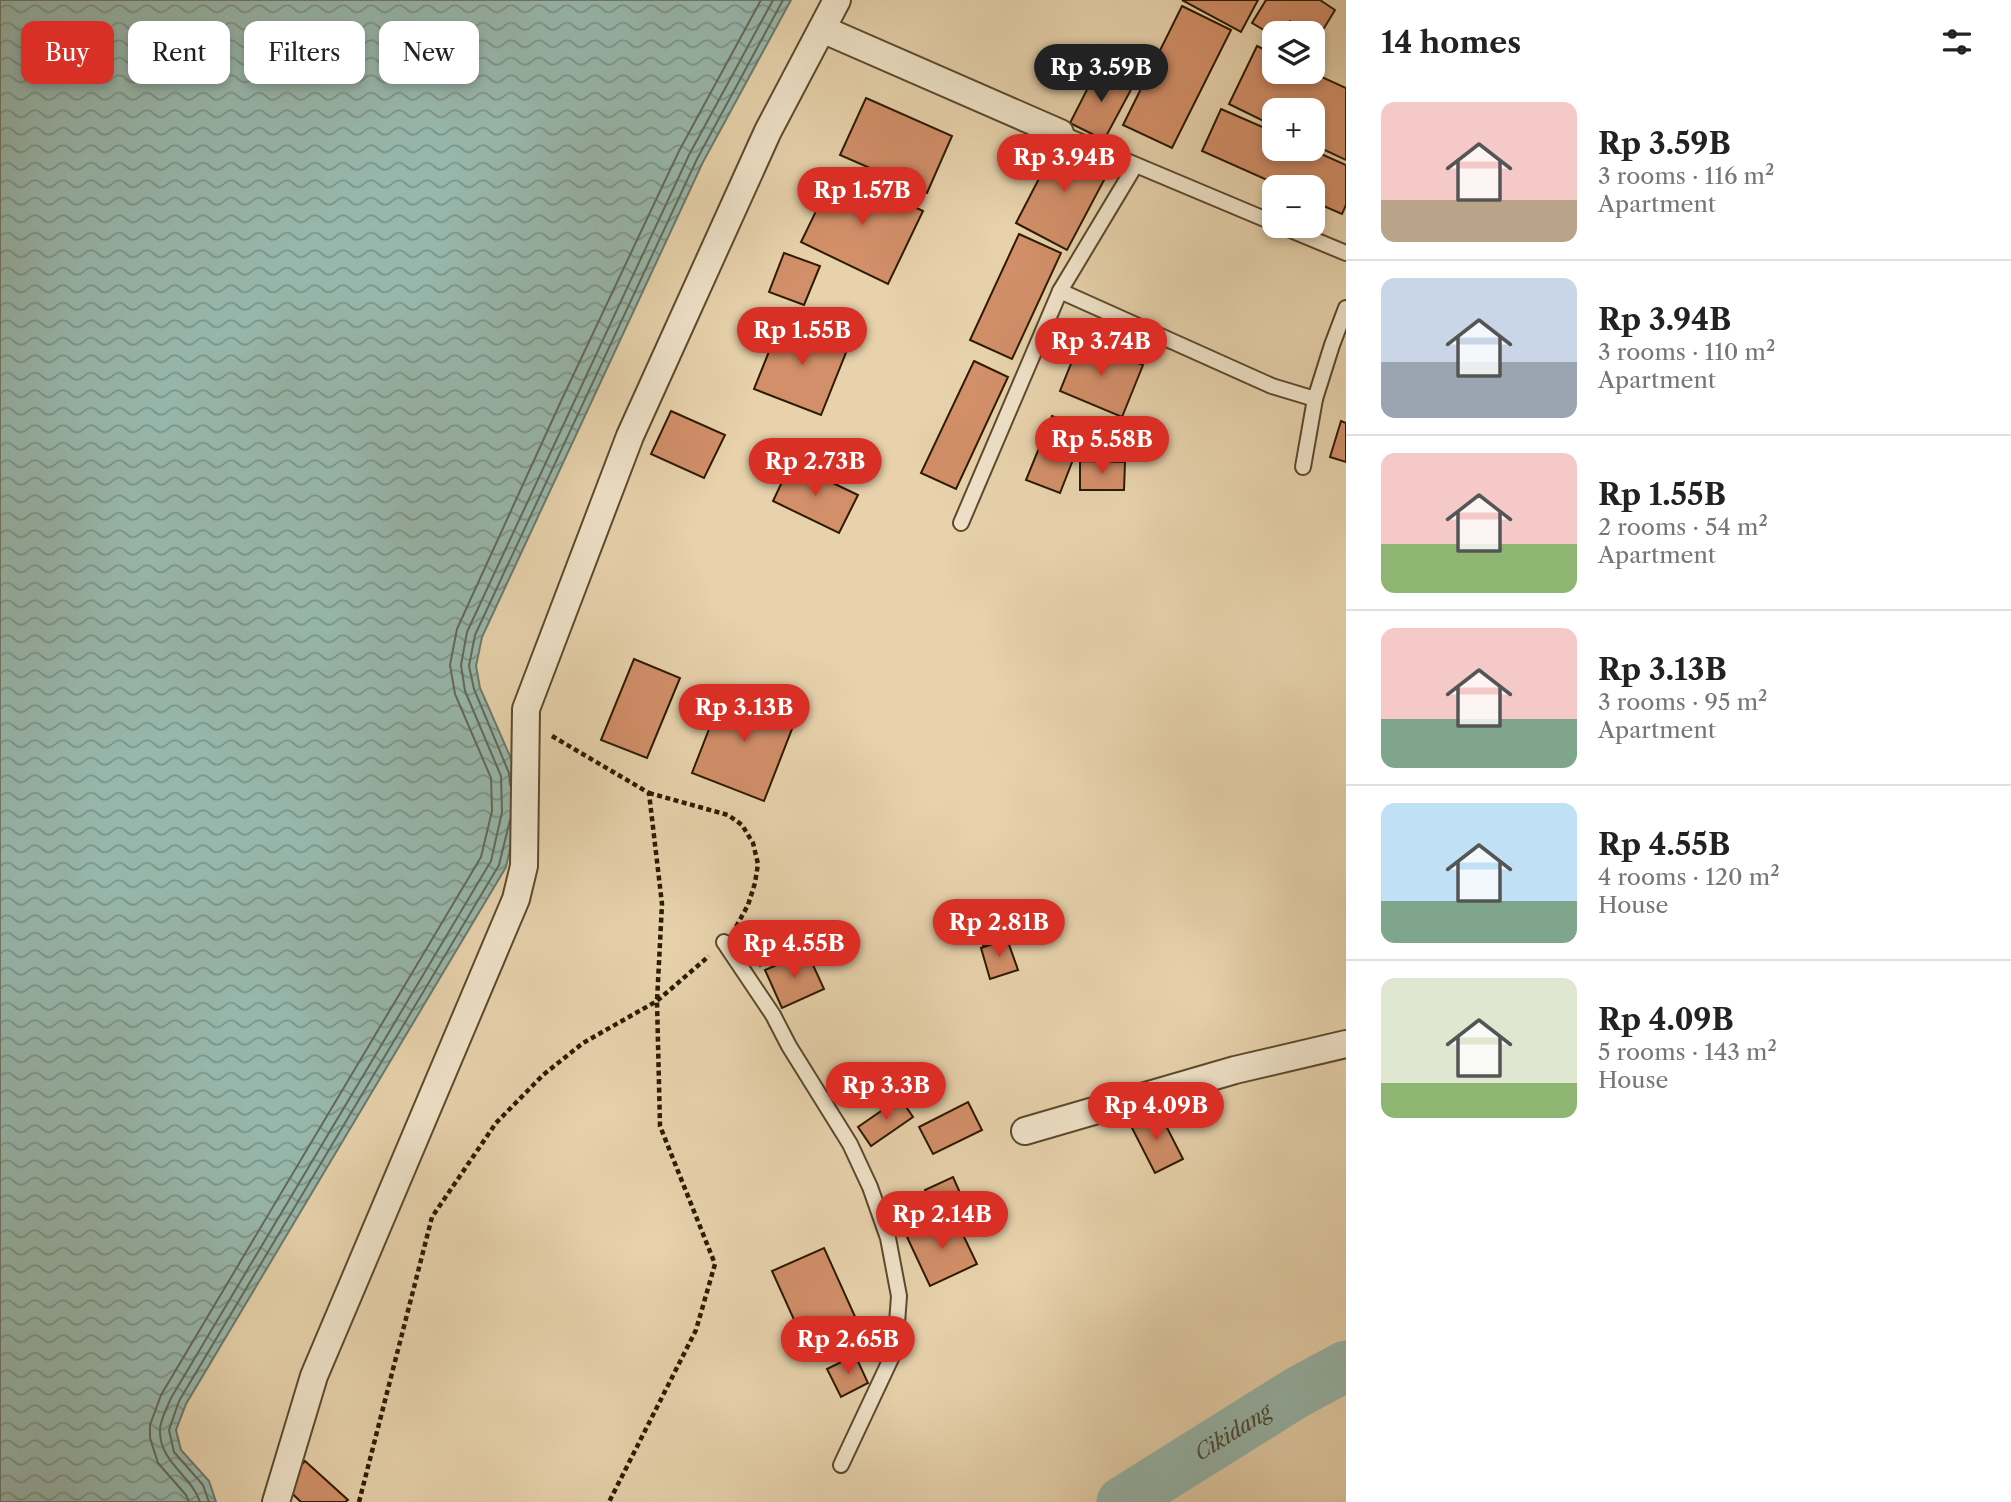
<!DOCTYPE html>
<html lang="en">
<head>
<meta charset="utf-8">
<style>
  body { margin:0; font-family:"Libre Caslon Text",serif; background:#f6f6f6; color:#222; height:100vh; display:flex; flex-direction:column; font-size:26px; white-space:nowrap }
  * { box-sizing:border-box; margin:0 }
  p { font-size:23px; color:#767676 }
  .icon { flex:none; width:38px; height:38px; fill:none; stroke:currentColor; stroke-width:2; stroke-linecap:round; stroke-linejoin:round }
  .map { position:relative; flex:1; overflow:hidden }
  .drawer { display:flex; flex-direction:column; background:#fff; width:665px }
  .drawer>* { flex:none }
  .top-card { position:absolute; left:21px; top:21px; width:665px; height:63px; display:flex; gap:14px }
  .fabs { position:absolute; left:1262px; top:21px; display:grid; gap:14px }
  .fabs a { display:grid; place-items:center; width:63px; height:63px; border-radius:14px; background:#fff; box-shadow:0 4px 10px #0003; font-size:35px }
  .price { position:absolute; translate:-50% -60px; padding:0 16px; border-radius:24px; background:#d93025; color:#fff; font-size:23px; line-height:46px; filter:drop-shadow(0 2px 4px #0008) }
  .price::after { content:''; position:absolute; left:50%; top:42px; width:21px; height:16px; margin-left:-10px; background:inherit; clip-path:polygon(0 0,100% 0,50% 100%) }
  .price.on { background:#222; color:#fff }
  ul { padding:0; list-style:none }
  li { display:flex; align-items:center; gap:21px; height:175px; padding:0 35px }
  li+li { border-top:2px solid #e0e0e0 }
  li span { display:grid; place-items:center; flex:none; width:196px; height:140px; border-radius:14px; color:#555 }
  li>.icon { margin-inline-start:auto }
  span .icon { width:84px; height:84px; fill:#fffc; stroke-width:1 }
  li b { font-size:30px }
  h2 { display:flex; justify-content:space-between; align-items:center; height:84px; padding:0 35px; font-size:30px }
  .pill { padding:0 24px; border-radius:14px; background:#fff; box-shadow:0 4px 10px #0003; font-size:24px; line-height:63px }
  .pill.on { background:#d93025; color:#fff }
  main { display:flex; flex:1; min-height:0 }
  .map>svg:first-child { display:block }
  .water { fill:url(#water-waves); stroke:#6d7968; stroke-width:2 }
  .lines { fill:none; stroke-linecap:round; stroke-linejoin:round }
  .shore { stroke:#626957; stroke-width:2 }
  .river { stroke:#97b7ac; stroke-width:51 }
  .building { fill:#d28f69; stroke:#2d1b02; stroke-width:2 }
  .service-casing { stroke:#5c492c; stroke-width:18 }
  .minor-casing { stroke:#5c492c; stroke-width:30 }
  .path { stroke:#2d1b02; stroke-width:4.5; stroke-dasharray:5 3.5; stroke-linecap:butt }
  .service { stroke:#efe2c9; stroke-width:14 }
  .minor { stroke:#efe2c9; stroke-width:26 }
  .labels { text-anchor:middle; stroke-width:5; stroke-linejoin:round; paint-order:stroke }
  .water-label { font-size:21px; font-style:italic; fill:#4d4a35; stroke:#efe2c9 }
</style>
</head>
<body>
<main>
<div class="map">
<svg width="1346" height="1502" viewBox="0 0 1346 1502">
  <defs>
    <pattern id="water-waves" width="16" height="10" patternUnits="userSpaceOnUse" patternTransform="scale(1.75)"><rect width="16" height="10" fill="#97b7ac"/><path d="M0 5q4-4 8 0t8 0" fill="none" stroke="#7c948a"/></pattern>
  </defs>
  <rect width="100%" height="100%" fill="#e7d2ac"/>
  <filter id="stains"><feTurbulence type="fractalNoise" baseFrequency=".00286" numOctaves="4"/><feColorMatrix values="0 0 0 0 .2 0 0 0 0 .09 0 0 0 0 .02 0 0 0 .5 -.17"/></filter>
  <radialGradient id="worn" r=".72"><stop offset=".6" stop-color="#630" stop-opacity="0"/><stop offset="1" stop-color="#630" stop-opacity=".3"/></radialGradient>
  <path class="water" d="M0 0H791L703 162 482 637 476 666 480 688 517 772 518 814 506 867 186 1404 176 1430 181 1450 209 1481 216 1502H0Z"/>
  <g class="lines">
    <g class="shore">
      <path d="M510 785 509 773 474 689 469 666 475 635 697 159 783 0"/>
      <path d="M189 1502 186 1495 158 1463 150 1438V1425L161 1395 481 857 492 811 491 778 455 694 450 665 457 629 562 399 679 151 761 0"/>
      <path d="M200 1502C191 1475 159 1462 160 1430 160 1420 167 1408 171 1398L491 861 502 812 501 776 465 691 461 665 467 632 689 155 773 0"/>
      <path d="M209 1502 203 1485 174 1452 169 1430 179 1401 499 865 510 820"/>
    </g>
    <path class="river" id="s1" d="M1122 1502 1296 1393 1346 1366"/>
  </g>
  <g class="building">
    <path d="M1182 0H1258L1241 32Z"/>
    <path d="M1266 0H1320L1335 10 1318 38 1290 21 1282 33H1274V36L1252 23Z"/>
    <path d="M1182 6 1231 30 1172 148 1123 125Z"/>
    <path d="M1257 46 1274 54V72H1311L1346 88V160L1312 144V110H1274V126L1229 104Z"/>
    <path d="M1098 68 1133 86 1104 140 1070 123Z"/>
    <path d="M866 98 952 136 927 193 840 155Z"/>
    <path d="M1221 109 1274 132V149H1310L1346 165V205L1342 214 1312 201V187H1283L1202 151Z"/>
    <path d="M1060 138 1112 165 1067 250 1016 223Z"/>
    <path d="M836 170 923 211 888 284 801 242Z"/>
    <path d="M1019 234 1061 253 1012 359 970 340Z"/>
    <path d="M784 253 820 266 804 305 769 292Z"/>
    <path d="M782 319 849 345 821 415 754 389Z"/>
    <path d="M1081 339 1143 365 1122 417 1060 391Z"/>
    <path d="M974 361 1008 377 956 489 921 473Z"/>
    <path d="M671 411 725 435 704 478 651 454Z"/>
    <path d="M1052 416 1085 429 1060 493 1026 480Z"/>
    <path d="M1341 421 1346 423V462L1330 457Z"/>
    <path d="M1080 461 1125 462 1124 490H1080Z"/>
    <path d="M791 463 858 495 839 533 773 501Z"/>
    <path d="M634 659 680 678 647 758 601 740Z"/>
    <path d="M725 688 797 716 764 801 692 773Z"/>
    <path d="M779 927 790 952 760 966 748 941Z"/>
    <path d="M1006 938 1017 968 993 976 983 945Z"/>
    <path d="M1007 939 1018 970 990 979 981 948Z"/>
    <path d="M807 952 824 989 782 1008 765 970Z"/>
    <path d="M900 1098 913 1117 871 1146 858 1127Z"/>
    <path d="M968 1102 982 1130 933 1154 919 1127Z"/>
    <path d="M1158 1110 1183 1159 1155 1173 1130 1124Z"/>
    <path d="M953 1177 965 1204 938 1217 925 1190Z"/>
    <path d="M954 1216 977 1264 930 1286 907 1237Z"/>
    <path d="M824 1248 857 1321 805 1344 772 1271Z"/>
    <path d="M855 1355 868 1383 841 1397 827 1369Z"/>
    <path d="M305 1461 348 1500 345 1502H301L283 1485Z"/>
  </g>
  <g class="lines">
    <g class="service-casing">
      <g id="service">
        <path d="M1060 133 1274 223"/>
        <path d="M1281 226 1346 253"/>
        <path d="M1060 291 1135 166"/>
        <path d="M1303 467 1315 399"/>
        <path d="M961 523 1060 291 1272 386 1315 399 1332 345 1346 308"/>
        <path d="M724 942 773 1015 789 1046 850 1144 870 1187 888 1238 899 1296 895 1350 841 1465"/>
      </g>
    </g>
    <g class="minor-casing">
      <g id="minor">
        <path d="M822 29 1060 133"/>
        <path d="M1025 1131 1235 1070 1346 1044"/>
        <path d="M276 1502 314 1376 516 899 524 866 526 709 630 436 768 131 837 0"/>
      </g>
    </g>
    <g class="path">
      <path d="M552 736 649 793 662 904 657 1001 660 1126 715 1264 696 1330 609 1502"/>
      <path d="M649 793 728 815 742 825 753 843 758 864 755 883 748 905 736 927"/>
      <path d="M359 1502 432 1217 496 1123 543 1075 583 1043 657 1001 709 956"/>
    </g>
    <use href="#service" class="service"/>
    <use href="#minor" class="minor"/>
  </g>
  <g class="labels">
    <g class="water-label">
      <text dy="7" stroke="none"><textPath href="#s1" startOffset="131">Cikidang</textPath></text>
    </g>
  </g>
  <rect width="100%" height="100%" filter="url(#stains)"/>
  <rect width="100%" height="100%" fill="url(#worn)"/>
</svg>
<div class="fabs">
<a><svg class="icon" aria-label="layers" viewBox="0 0 24 24"><path d="M12 4l9 5-9 5-9-5zM3 14l9 5 9-5"/></svg></a>
<a>+</a>
<a>−</a>
</div>
<b class="price on" style="left:1101px;top:104px">Rp 3.59B</b>
<b class="price" style="left:1064px;top:194px">Rp 3.94B</b>
<b class="price" style="left:862px;top:227px">Rp 1.57B</b>
<b class="price" style="left:802px;top:367px">Rp 1.55B</b>
<b class="price" style="left:1101px;top:378px">Rp 3.74B</b>
<b class="price" style="left:1102px;top:476px">Rp 5.58B</b>
<b class="price" style="left:815px;top:498px">Rp 2.73B</b>
<b class="price" style="left:744px;top:744px">Rp 3.13B</b>
<b class="price" style="left:999px;top:959px">Rp 2.81B</b>
<b class="price" style="left:794px;top:980px">Rp 4.55B</b>
<b class="price" style="left:886px;top:1122px">Rp 3.3B</b>
<b class="price" style="left:1156px;top:1142px">Rp 4.09B</b>
<b class="price" style="left:942px;top:1251px">Rp 2.14B</b>
<b class="price" style="left:848px;top:1376px">Rp 2.65B</b>
<div class="top-card">
<a class="pill on">Buy</a>
<a class="pill">Rent</a>
<a class="pill">Filters</a>
<a class="pill">New</a>
</div>
</div>
<section class="drawer">
<h2>14 homes<svg class="icon" aria-label="filters" viewBox="0 0 24 24"><path d="M4 7h16M4 17h16"/><circle cx="9" cy="7" r="2"/><circle cx="15" cy="17" r="2"/></svg></h2>
<ul>
<li><span style="background:linear-gradient(#f6c9c9 70%,#b9a48a 0)"><svg class="icon" aria-label="home" viewBox="0 0 24 24"><path d="M3 11l9-7 9 7M6 9v11h12V9"/></svg></span><div><b>Rp 3.59B</b><p>3 rooms · 116 m²</p><p>Apartment</p></div></li>
<li><span style="background:linear-gradient(#c9d6e8 60%,#9aa5b1 0)"><svg class="icon" aria-label="home" viewBox="0 0 24 24"><path d="M3 11l9-7 9 7M6 9v11h12V9"/></svg></span><div><b>Rp 3.94B</b><p>3 rooms · 110 m²</p><p>Apartment</p></div></li>
<li><span style="background:linear-gradient(#f6c9c9 65%,#8fb573 0)"><svg class="icon" aria-label="home" viewBox="0 0 24 24"><path d="M3 11l9-7 9 7M6 9v11h12V9"/></svg></span><div><b>Rp 1.55B</b><p>2 rooms · 54 m²</p><p>Apartment</p></div></li>
<li><span style="background:linear-gradient(#f6c9c9 65%,#7fa58c 0)"><svg class="icon" aria-label="home" viewBox="0 0 24 24"><path d="M3 11l9-7 9 7M6 9v11h12V9"/></svg></span><div><b>Rp 3.13B</b><p>3 rooms · 95 m²</p><p>Apartment</p></div></li>
<li><span style="background:linear-gradient(#bfe0f5 70%,#7fa58c 0)"><svg class="icon" aria-label="home" viewBox="0 0 24 24"><path d="M3 11l9-7 9 7M6 9v11h12V9"/></svg></span><div><b>Rp 4.55B</b><p>4 rooms · 120 m²</p><p>House</p></div></li>
<li><span style="background:linear-gradient(#dfe7d0 75%,#8fb573 0)"><svg class="icon" aria-label="home" viewBox="0 0 24 24"><path d="M3 11l9-7 9 7M6 9v11h12V9"/></svg></span><div><b>Rp 4.09B</b><p>5 rooms · 143 m²</p><p>House</p></div></li>
</ul>
</section>
</main>
</body>
</html>
